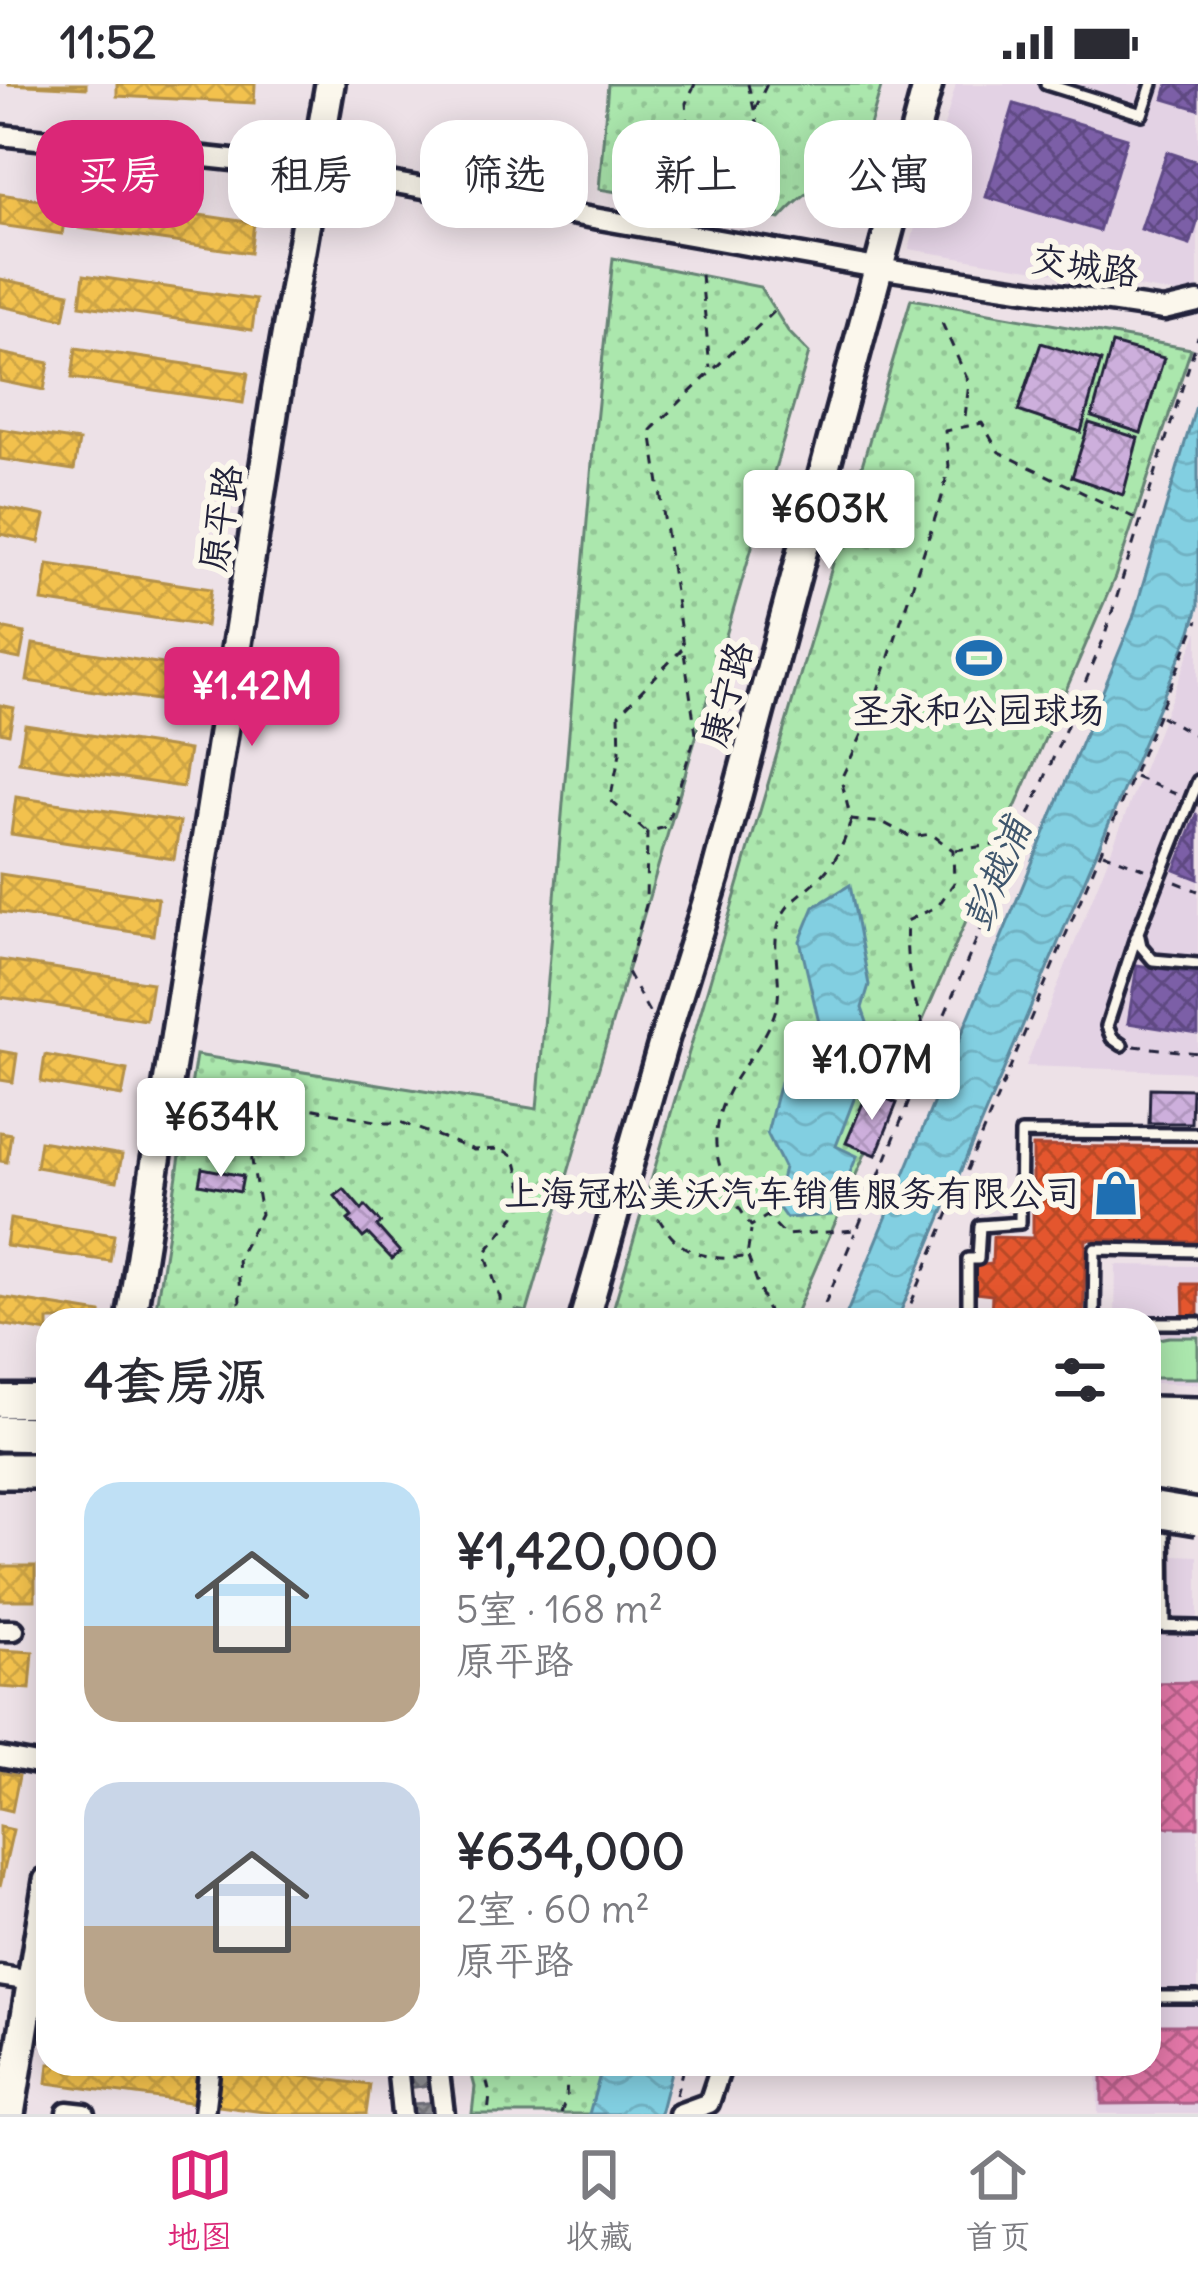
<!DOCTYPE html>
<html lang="zh">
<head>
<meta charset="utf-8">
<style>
  body { margin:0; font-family:Delius,"LXGW WenKai TC",sans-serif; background:#f2f2f3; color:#2b2b33; height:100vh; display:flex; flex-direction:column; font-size:45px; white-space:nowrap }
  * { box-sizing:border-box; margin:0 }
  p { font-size:39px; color:#7c7c81 }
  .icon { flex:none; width:66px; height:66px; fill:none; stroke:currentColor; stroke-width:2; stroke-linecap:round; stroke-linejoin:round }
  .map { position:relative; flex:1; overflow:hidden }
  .side { position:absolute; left:36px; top:1224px; width:1125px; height:768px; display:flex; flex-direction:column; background:#fff; border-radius:36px; box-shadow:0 6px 30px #0003 }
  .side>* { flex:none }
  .guide { position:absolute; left:36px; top:36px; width:1128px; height:108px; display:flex; gap:24px }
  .price { position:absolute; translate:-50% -102px; padding:0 27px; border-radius:12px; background:#fff; color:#222; font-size:39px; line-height:78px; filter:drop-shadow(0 3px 6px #0008) }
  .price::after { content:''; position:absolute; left:50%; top:72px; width:36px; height:27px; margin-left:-18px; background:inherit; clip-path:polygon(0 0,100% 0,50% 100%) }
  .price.current { background:#db2777; color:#fff }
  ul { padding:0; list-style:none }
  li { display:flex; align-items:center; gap:36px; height:300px; padding:0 48px }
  li span { display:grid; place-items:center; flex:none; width:336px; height:240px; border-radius:36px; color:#555 }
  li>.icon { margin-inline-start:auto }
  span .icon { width:144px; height:144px; fill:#fffc; stroke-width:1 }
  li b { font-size:51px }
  h2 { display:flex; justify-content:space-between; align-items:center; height:144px; padding:0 48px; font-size:51px }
  .chip { padding:0 42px; border-radius:36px; background:#fff; box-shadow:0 6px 30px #0003; font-size:42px; line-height:108px }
  .chip.current { background:#db2777; color:#fff }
  .status { display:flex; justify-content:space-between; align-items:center; height:84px; padding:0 60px; background:#fff; direction:ltr }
  .status svg { height:33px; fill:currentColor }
  .dock { display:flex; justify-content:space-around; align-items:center; height:168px; border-top:3px solid #e1e1e2; background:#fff; font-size:33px; color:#7c7c81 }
  .dock a { display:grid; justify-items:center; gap:6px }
  .dock .current { color:#db2777 }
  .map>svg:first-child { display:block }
  .built { fill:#e3d2e4 }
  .green { fill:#abe7ad; stroke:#668474; stroke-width:3 }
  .park { fill:url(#park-dots); stroke:#668474; stroke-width:3 }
  .water { fill:url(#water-waves); stroke:#5c8a9f; stroke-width:3 }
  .homes { fill:url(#homes-cross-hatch); stroke:#b49148; stroke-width:3 }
  .shops { fill:url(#shops-cross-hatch); stroke:#aa4732; stroke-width:3 }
  .offices { fill:url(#offices-cross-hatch); stroke:#604c87; stroke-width:3 }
  .health { fill:url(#health-cross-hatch); stroke:#a95e87; stroke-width:3 }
  .industry { fill:url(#industry-cross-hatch); stroke:#6d6d78; stroke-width:3 }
  .building { fill:url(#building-cross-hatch); stroke:#22223b; stroke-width:3 }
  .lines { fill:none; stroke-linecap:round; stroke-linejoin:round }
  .lane-casing { stroke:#22223b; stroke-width:18 }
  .street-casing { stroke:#22223b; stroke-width:27 }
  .secondary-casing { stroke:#22223b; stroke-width:36 }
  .primary-casing { stroke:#22223b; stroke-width:39 }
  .highway-casing { stroke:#22223b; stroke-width:42 }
  .path { stroke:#22223b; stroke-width:3; stroke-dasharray:9 9; stroke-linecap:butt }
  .lane { stroke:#fbf7ec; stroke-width:9 }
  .street { stroke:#fbf7ec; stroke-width:18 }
  .secondary { stroke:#fbf7ec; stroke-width:27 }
  .primary { stroke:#fbf7ec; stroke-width:30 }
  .highway { stroke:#fbf7ec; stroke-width:33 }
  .highway-bridge-casing { stroke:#22223b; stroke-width:42; stroke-linecap:butt }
  .highway-bridge { stroke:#fbf7ec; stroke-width:33 }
  .labels { text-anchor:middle; stroke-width:12; stroke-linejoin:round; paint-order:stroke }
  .street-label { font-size:36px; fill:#22223b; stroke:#fbf7ec }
  .poi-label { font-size:36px; fill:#22223b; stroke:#fbf7ec }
  .water-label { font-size:39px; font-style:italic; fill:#3f566d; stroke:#fbf7ec }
</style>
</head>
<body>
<div class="status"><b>11:52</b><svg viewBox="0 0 49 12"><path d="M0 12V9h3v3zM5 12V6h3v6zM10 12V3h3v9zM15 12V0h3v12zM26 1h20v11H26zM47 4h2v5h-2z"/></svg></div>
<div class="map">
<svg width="1198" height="2030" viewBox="0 0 1198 2030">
  <defs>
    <pattern id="park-dots" width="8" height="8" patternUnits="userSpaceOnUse" patternTransform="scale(3)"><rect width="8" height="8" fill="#abe7ad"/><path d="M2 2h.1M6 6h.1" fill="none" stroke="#93c696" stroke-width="1.8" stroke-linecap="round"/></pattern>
    <pattern id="water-waves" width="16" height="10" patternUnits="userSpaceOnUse" patternTransform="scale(3)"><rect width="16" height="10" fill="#82cfe1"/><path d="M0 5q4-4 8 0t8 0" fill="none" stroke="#70b1c2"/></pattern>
    <pattern id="homes-cross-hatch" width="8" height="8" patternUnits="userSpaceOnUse" patternTransform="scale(3)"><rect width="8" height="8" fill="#f2c14e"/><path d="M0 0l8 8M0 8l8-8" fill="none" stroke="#cfa645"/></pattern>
    <pattern id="shops-cross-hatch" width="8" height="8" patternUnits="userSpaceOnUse" patternTransform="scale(3)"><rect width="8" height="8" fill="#e4572e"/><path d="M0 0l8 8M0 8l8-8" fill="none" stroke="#b84828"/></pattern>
    <pattern id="offices-cross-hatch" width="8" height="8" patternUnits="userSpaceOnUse" patternTransform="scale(3)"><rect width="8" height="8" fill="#7b5ea7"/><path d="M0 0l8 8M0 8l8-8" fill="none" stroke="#5f4982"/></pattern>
    <pattern id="health-cross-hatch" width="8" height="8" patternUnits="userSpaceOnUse" patternTransform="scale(3)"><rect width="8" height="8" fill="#e377a8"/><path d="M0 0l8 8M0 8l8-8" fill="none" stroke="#b8618a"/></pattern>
    <pattern id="industry-cross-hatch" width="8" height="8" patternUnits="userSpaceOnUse" patternTransform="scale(3)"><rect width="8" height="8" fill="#8d8d92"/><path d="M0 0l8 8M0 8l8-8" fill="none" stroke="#737378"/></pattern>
    <pattern id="building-cross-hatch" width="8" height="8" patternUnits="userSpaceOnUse" patternTransform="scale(3)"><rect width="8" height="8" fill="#cdafdc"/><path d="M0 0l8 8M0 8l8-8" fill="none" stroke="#b096be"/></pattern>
  </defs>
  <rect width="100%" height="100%" fill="#ede1e7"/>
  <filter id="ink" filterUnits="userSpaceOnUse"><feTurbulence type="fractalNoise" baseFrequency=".00833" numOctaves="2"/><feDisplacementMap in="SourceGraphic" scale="24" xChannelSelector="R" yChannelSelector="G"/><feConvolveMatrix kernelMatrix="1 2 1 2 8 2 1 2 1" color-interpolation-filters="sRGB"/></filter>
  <g filter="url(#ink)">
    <g class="built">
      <path d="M956 0H1198V213L909 165Z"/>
      <path d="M1198 547V988L1026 982Z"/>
      <path d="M1116 1181 1198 1182V1300L1149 1299V1236H1115Z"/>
      <path d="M1149 1470 1198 1472V2030H1098L1097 1980H1149Z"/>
    </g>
    <path class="green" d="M1169 1253H1198V1294H1149V1257Z"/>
    <g class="park">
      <path d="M608 0H882L857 87C826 94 801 111 780 135L599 105Z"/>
      <path d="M613 174 760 203 788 247 809 269 527 1228 516 1226 514 1236H154L196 971 537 1025 593 367Z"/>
      <path d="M911 215 1191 265 1115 493 793 1236H610Z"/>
      <path d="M469 1980H609L596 2030H472L475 2003Z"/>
    </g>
    <g class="water">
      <path d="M1198 315V523L1191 547 897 1236H844L1133 534Z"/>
      <path d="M850 801 869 901 862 924 871 950 907 960 888 1007 861 997 836 1062 857 1072 832 1131 786 1134 776 1120 784 1083 767 1049 780 998 807 972 820 943 800 857 814 823Z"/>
      <path d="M603 1980H673L660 2030H589Z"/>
    </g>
    <g class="homes">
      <path d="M7 0H86V4Z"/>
      <path d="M117 0H255L254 19 117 12Z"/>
      <path d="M0 110 67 120 62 150 0 141Z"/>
      <path d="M83 114 254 139 250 169 79 144Z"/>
      <path d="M84 191 256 216 252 246 80 221Z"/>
      <path d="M0 195 69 209 64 235 0 222Z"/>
      <path d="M76 264 248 289 243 319 72 294Z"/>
      <path d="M0 269 49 279 44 306 0 297Z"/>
      <path d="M0 345 79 357 74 386 0 375Z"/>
      <path d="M0 423 45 432 39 458 0 450Z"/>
      <path d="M48 480 211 505 206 542 42 517Z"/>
      <path d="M0 544 25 549 20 575 0 571Z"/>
      <path d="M33 560 196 585 191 621 27 597Z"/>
      <path d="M0 621 14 624 9 650 0 648Z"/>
      <path d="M25 641 189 666 183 703 19 678Z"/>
      <path d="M16 713 180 738 174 775 11 750Z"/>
      <path d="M0 790 158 814 153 851 0 828Z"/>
      <path d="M0 876 152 899 146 936 0 913Z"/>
      <path d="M0 967 17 970 13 998 0 996Z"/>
      <path d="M45 971 127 986 122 1012 41 998Z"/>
      <path d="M0 1048 11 1050 7 1078 0 1077Z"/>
      <path d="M40 1057 122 1071 117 1097 36 1083Z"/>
      <path d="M10 1135 114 1151 110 1177 6 1162Z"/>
      <path d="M0 1213 101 1229 100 1236H48V1248L0 1240Z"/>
      <rect x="0" y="1482" width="35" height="34"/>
      <path d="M0 1566 33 1568 30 1605 0 1603Z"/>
      <path d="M0 1688 19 1692 12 1727 0 1724Z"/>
      <path d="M0 1743 13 1746 0 1803Z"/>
      <path d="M49 1980H210L370 2001 366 2030H279L47 1999Z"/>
    </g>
    <g class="shops">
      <path d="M1033 1062 1198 1064V1158L1086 1155 1083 1234 991 1231 992 1211 974 1209V1182L992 1180 993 1153 1033 1154Z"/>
      <path d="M1183 1200H1198V1232L1184 1233Z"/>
    </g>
    <g class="offices">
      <path d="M1168 0H1198V25L1164 15Z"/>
      <path d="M1014 20 1127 54 1099 147 986 113Z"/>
      <path d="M1167 68 1198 78V136L1190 161 1141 145Z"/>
      <path d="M1197 731 1198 732V795L1175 786Z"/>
      <path d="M1137 881 1198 890V950L1128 939Z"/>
    </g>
    <g class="health">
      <path d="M1198 1598V1743H1149V1599Z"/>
      <path d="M1149 1941H1198V2019L1102 2020V1980H1149Z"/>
    </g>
    <g class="industry">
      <path d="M404 1980H432L435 2000 408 2004Z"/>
      <path d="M437 2018V2030H413L411 2020Z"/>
    </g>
    <g class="building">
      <path d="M1041 259 1101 277 1081 348 1018 327Z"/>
      <path d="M1112 260 1164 274 1141 349 1092 333Z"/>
      <path d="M1089 339 1138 354 1123 411 1072 393Z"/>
      <path d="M1150 1004 1192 1005 1191 1039H1149Z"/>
      <path d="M868 1007 897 1019 876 1071 846 1059Z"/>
      <path d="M202 1084 243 1092 240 1108 199 1100Z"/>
      <path d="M344 1105 362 1126 365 1122 381 1139 377 1142 400 1168 392 1175 368 1150 363 1154 348 1136 352 1133 335 1112Z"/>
    </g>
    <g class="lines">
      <g class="lane-casing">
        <g id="lane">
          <path d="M1046 0 1142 30 1152 0"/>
          <path d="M1198 697 1138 848 1141 862 1153 876 1198 880"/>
          <path d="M1122 961 1112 954 1107 942 1136 853"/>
          <path d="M968 1236V1175H978L980 1142 1020 1139 1021 1049 1198 1050"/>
          <path d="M1094 1236 1095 1165 1198 1167"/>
          <path d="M1149 1239H1198"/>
          <path d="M1164 1434 1165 1542"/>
          <path d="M1149 1542 1198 1543"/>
          <path d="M1149 1913H1198"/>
        </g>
      </g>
      <g class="street-casing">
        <g id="street">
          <path d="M0 51 316 85 877 184 1164 226 1198 218"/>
          <path d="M0 1546H14"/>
          <path d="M0 1673 48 1682"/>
          <path d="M0 1892 32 1897"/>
          <path d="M397 1980 402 2030"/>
          <path d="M438 1980 444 2030"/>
          <path d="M67 2028 85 2030"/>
          <path d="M204 2030 210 1980"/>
          <path d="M679 2030 709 2019 722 1980"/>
        </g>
      </g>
      <g class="secondary-casing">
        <g id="secondary">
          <path d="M131 1236 277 304 330 0"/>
          <path d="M584 1236 664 956 715 793 928 0"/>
          <path d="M10 2030 48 1797"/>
        </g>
      </g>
      <g class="primary-casing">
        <g id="primary">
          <path d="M0 1317H48"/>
          <path d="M1149 1348 1198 1349"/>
        </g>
      </g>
      <g class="highway-casing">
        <g id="highway">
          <path d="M1149 1330 1198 1331"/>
          <path d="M0 1349 48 1350"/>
          <path d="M1149 1368H1198"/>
          <path d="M0 1387H48"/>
          <path d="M1149 1399H1198"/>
        </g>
      </g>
      <g class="path">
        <path d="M695 0 686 19 695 120"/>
        <path d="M748 0 780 135"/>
        <path d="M755 25 767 0"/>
        <path d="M701 191 710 284"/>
        <path d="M942 239 969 299 964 341"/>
        <path d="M1161 632 1198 653"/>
        <path d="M1135 693 1176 710"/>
        <path d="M851 736C844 761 834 782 814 799 803 809 789 817 782 832 769 859 781 888 778 915 775 938 758 963 745 981 700 1043 711 1083 751 1142L767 1132 785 1151 857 1146 931 963C914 918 904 886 907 837L938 822 954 799 953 766 931 750 911 753 884 739 851 736 841 695 866 642 942 413 949 382 945 347 982 339 999 368 1139 436"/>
        <path d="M645 747 610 716 620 669 619 630 682 565"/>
        <path d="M955 766 1016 758"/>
        <path d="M1103 769 1150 787"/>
        <path d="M1176 798 1198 807"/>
        <path d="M649 928 627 888 646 821 647 748 666 743 696 650 651 346 775 226"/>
        <path d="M1134 962 1198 969"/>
        <path d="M931 963 1104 554 1198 253"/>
        <path d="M649 1119C656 1130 663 1143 672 1153 689 1172 723 1178 747 1172L751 1146"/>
        <path d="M748 1173 771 1236"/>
        <path d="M248 1236 240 1219 238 1173 261 1130 249 1059 253 1039 288 1023 310 1024 386 1039H403L474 1066 502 1065 515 1074 523 1105 515 1132 485 1169 500 1213 501 1229 494 1236"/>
        <path d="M818 1236 855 1149"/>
        <path d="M904 1236 1198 536"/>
        <path d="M483 1980 490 2011 488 2030"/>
        <path d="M676 2011 684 1980"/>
        <path d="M561 2030 566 2014 568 1980"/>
      </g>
      <use href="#lane" class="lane"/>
      <use href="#street" class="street"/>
      <use href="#secondary" class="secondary"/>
      <use href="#primary" class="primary"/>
      <use href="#highway" class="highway"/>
      <g class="highway-bridge-casing">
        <path id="highway-bridge" d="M1149 1425 1198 1433"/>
      </g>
      <use href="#highway-bridge" class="highway-bridge"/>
    </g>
  </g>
  <defs>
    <g id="stadium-bare" transform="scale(3.6)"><path d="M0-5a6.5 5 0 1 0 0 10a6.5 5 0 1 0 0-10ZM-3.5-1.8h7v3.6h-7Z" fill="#1f6fb2" stroke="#fbf7ec" stroke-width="2.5" paint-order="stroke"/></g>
    <g id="shop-bare" transform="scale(3.6)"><path d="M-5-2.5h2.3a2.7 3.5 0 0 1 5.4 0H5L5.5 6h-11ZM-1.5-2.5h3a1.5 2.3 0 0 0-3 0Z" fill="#1f6fb2" stroke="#fbf7ec" stroke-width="2.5" paint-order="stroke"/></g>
  </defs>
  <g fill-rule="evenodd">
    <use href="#stadium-bare" x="979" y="574"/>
    <use href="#shop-bare" x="1116" y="1109"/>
  </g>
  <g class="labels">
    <g class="street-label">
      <text transform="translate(1085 181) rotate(8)" y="13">交城路</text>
      <text transform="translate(220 434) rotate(-81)" y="13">原平路</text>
      <text transform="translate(726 610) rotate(-75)" y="13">康宁路</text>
    </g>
    <g class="poi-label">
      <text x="979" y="639">圣永和公园球场</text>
      <text x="1080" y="1122" text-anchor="end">上海冠松美沃汽车销售服务有限公司</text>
    </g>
    <g class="water-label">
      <text transform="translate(996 790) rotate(-68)" y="14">彭越浦</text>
    </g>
  </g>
</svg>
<b class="price" style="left:829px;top:488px">¥603K</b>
<b class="price current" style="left:252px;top:665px">¥1.42M</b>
<b class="price" style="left:872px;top:1039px">¥1.07M</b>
<b class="price" style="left:221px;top:1096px">¥634K</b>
<div class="guide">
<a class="chip current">买房</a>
<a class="chip">租房</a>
<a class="chip">筛选</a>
<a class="chip">新上</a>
<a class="chip">公寓</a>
</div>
<section class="side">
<h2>4套房源<svg class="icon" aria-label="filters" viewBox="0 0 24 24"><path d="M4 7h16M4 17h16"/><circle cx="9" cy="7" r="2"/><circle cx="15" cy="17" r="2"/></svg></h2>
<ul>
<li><span style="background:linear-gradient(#bfe0f5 60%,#b9a48a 0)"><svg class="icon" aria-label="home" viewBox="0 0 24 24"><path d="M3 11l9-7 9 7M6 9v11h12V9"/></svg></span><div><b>¥1,420,000</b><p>5室 · 168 m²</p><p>原平路</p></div></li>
<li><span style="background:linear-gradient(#c9d6e8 60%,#b9a48a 0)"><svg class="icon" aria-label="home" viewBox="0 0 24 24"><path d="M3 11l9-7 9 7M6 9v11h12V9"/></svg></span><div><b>¥634,000</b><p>2室 · 60 m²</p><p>原平路</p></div></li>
</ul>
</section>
</div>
<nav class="dock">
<a class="current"><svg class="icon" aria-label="map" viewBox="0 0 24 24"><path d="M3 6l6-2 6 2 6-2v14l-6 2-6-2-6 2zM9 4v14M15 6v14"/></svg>地图</a>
<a><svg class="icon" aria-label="saved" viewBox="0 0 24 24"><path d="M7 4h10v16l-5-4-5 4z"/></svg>收藏</a>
<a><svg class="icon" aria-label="home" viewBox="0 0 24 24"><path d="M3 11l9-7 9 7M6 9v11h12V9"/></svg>首页</a>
</nav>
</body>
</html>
